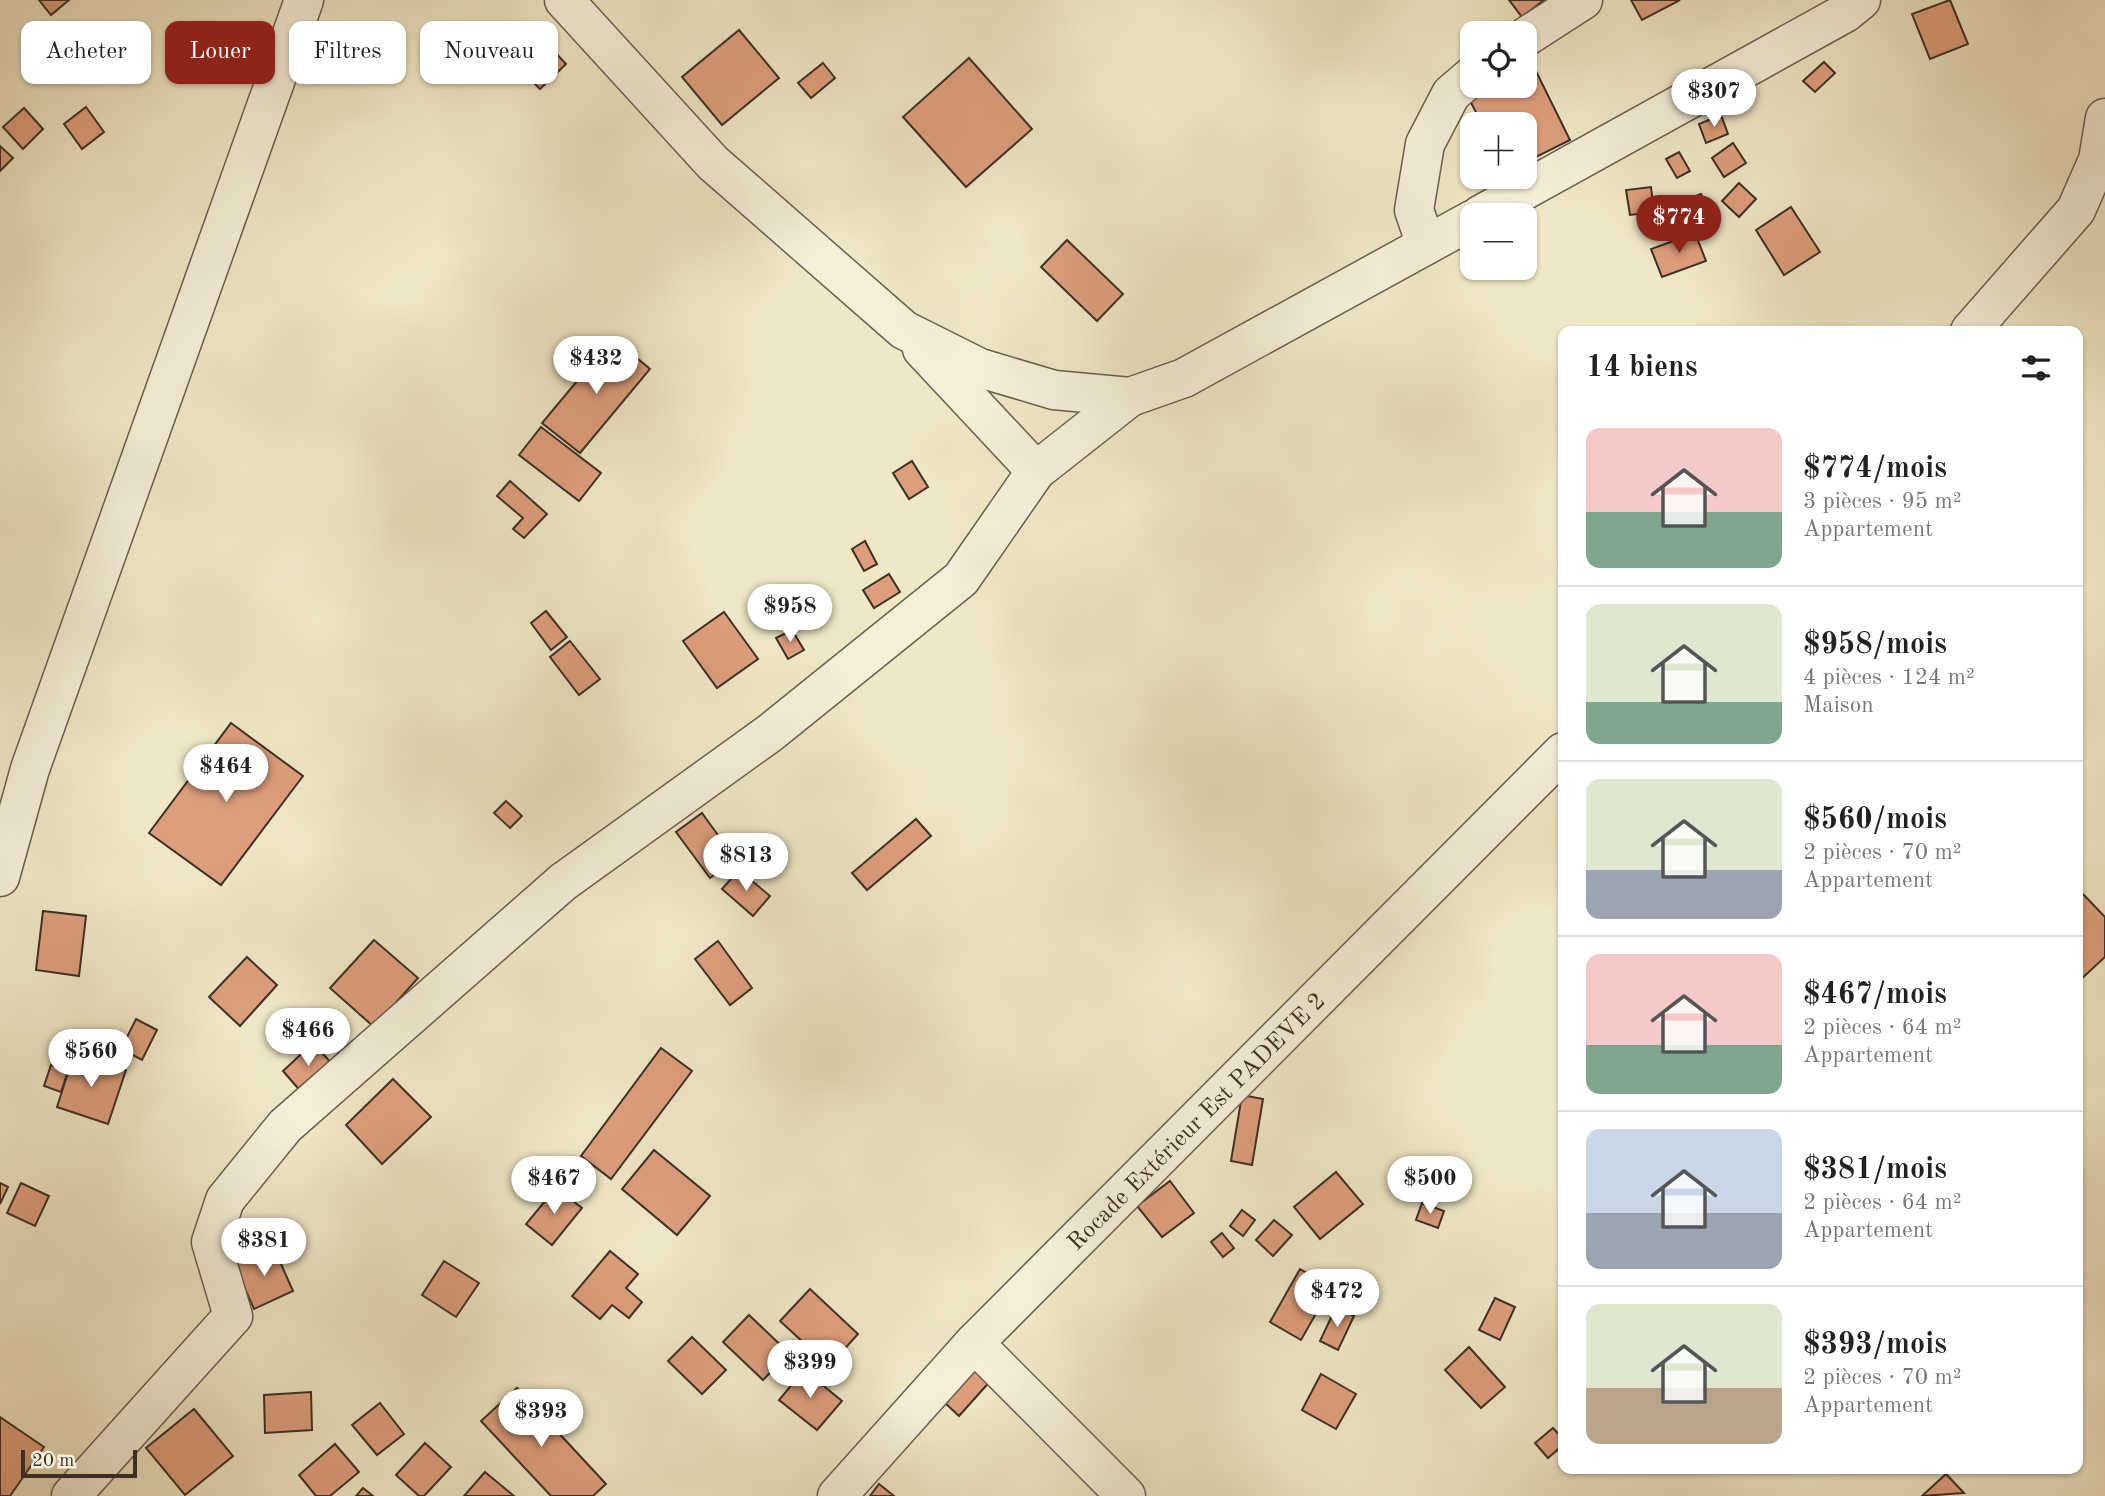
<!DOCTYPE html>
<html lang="fr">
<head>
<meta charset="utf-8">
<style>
  body { margin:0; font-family:"Old Standard TT",serif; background:#f6f6f6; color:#222; height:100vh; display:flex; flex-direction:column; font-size:26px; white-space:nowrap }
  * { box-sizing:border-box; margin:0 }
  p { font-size:23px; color:#767676 }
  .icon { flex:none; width:38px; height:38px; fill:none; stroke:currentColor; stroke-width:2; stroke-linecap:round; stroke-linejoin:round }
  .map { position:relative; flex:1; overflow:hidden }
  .drawer { position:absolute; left:1558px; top:326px; width:525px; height:1148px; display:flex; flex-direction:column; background:#fff; border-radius:14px; box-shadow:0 2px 5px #0004 }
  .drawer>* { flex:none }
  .banner { position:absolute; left:21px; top:21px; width:665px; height:63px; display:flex; gap:14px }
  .fabs { position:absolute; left:1460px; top:21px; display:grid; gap:14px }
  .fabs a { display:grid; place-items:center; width:77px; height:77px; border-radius:14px; background:#fff; box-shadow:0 2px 5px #0004; font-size:35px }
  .scale { position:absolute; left:21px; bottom:18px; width:116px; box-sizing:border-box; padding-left:7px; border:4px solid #3c3026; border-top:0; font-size:19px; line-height:24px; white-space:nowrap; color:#3c3026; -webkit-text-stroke:5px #f5efda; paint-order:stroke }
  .price { position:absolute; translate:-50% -60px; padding:0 16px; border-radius:24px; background:#fff; color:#222; font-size:23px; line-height:46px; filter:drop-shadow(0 2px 4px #0008) }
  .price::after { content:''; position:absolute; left:50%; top:42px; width:21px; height:16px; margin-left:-10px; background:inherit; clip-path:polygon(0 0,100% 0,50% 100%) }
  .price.on { background:#8f2418; color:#fff }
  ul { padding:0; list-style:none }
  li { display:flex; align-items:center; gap:21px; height:175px; padding:0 28px }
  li+li { border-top:2px solid #e0e0e0 }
  li span { display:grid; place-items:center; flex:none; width:196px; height:140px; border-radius:14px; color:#555 }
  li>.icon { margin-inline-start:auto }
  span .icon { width:84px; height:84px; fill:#fffc; stroke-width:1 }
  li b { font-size:30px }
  h2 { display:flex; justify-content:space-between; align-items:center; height:84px; padding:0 28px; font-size:30px }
  .chip { padding:0 24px; border-radius:14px; background:#fff; box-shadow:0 2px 5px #0004; font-size:24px; line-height:63px }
  .chip.on { background:#8f2418; color:#fff }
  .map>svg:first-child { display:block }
  .building { fill:#de9e7d; stroke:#3c3026; stroke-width:2 }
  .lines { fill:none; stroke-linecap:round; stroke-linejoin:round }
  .minor-casing { stroke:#695e4e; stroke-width:41 }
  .minor { stroke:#f5efda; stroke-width:38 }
  .labels { text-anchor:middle; stroke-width:5; stroke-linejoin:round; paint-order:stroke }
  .street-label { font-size:24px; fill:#3c3026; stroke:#f5efda }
</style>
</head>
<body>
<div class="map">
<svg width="2105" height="1496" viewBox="0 0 2105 1496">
  <rect width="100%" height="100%" fill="#f0e7c6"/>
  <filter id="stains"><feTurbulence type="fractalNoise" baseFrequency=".00286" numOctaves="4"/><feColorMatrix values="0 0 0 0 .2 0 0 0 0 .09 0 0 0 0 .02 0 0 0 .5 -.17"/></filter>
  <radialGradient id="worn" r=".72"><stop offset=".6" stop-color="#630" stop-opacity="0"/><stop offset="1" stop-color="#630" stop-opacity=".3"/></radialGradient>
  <g class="building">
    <path d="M39 0H69L51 15Z"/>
    <path d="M1509 0H1544L1522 17Z"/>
    <path d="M1631 0H1680L1642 20Z"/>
    <path d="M1950 0 1968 44 1930 59 1912 14Z"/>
    <path d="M739 30 779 78 722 125 682 77Z"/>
    <path d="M550 47 566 64 540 89 524 73Z"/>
    <path d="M429 57H446L447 76H429Z"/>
    <path d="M969 58 1032 129 966 187 903 117Z"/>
    <path d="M1530 59 1570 140 1524 163V124H1482L1465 91 1476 86H1524V62Z"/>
    <path d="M1824 62 1835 73 1815 92 1803 81Z"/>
    <path d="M823 63 835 78 811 98 798 83Z"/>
    <path d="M86 107 104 132 82 149 64 124Z"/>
    <path d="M24 108 43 129 23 149 3 127Z"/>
    <path d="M1721 115 1728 134 1706 143 1699 124Z"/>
    <path d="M1733 143 1746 163 1724 177 1712 158Z"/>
    <path d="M0 146 13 158 0 171Z"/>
    <path d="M1679 152 1690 171 1677 178 1666 159Z"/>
    <path d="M1739 183 1756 199 1739 217 1722 201Z"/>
    <path d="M1651 187 1654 212 1630 215 1626 190Z"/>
    <path d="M1701 194 1708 210 1689 218 1682 201Z"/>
    <path d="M1791 207 1820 252 1784 275 1756 230Z"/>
    <path d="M1695 233 1706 261 1662 277 1651 249Z"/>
    <path d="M1067 240 1123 294 1097 321 1041 267Z"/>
    <path d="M613 338 650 369 580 453 542 423Z"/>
    <path d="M541 427 601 473 579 501 519 455Z"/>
    <path d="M912 461 928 487 909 499 893 473Z"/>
    <path d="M510 481 547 514 524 538 513 529 523 518 497 496Z"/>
    <path d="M865 541 877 564 864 571 852 549Z"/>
    <path d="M889 574 900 592 874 608 863 590Z"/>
    <path d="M546 611 567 637 551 650 531 623Z"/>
    <path d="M724 612 758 659 717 688 683 641Z"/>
    <path d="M792 630 804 650 788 659 776 638Z"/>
    <path d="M570 641 600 679 579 695 550 657Z"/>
    <path d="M231 723 303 776 221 885 149 833Z"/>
    <path d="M506 801 522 816 510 828 494 813Z"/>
    <path d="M702 813 736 860 710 878 676 832Z"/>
    <path d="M916 819 931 836 867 890 852 873Z"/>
    <path d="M739 870 770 896 753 916 722 889Z"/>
    <path d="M2081 892 2105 917V957L2077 983V896Z"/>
    <path d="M43 911 86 916 79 976 36 970Z"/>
    <path d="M374 940 418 978 374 1027 330 988Z"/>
    <path d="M718 941 752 988 730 1005 695 959Z"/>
    <path d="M247 957 277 985 240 1026 209 997Z"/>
    <path d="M136 1019 157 1030 142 1060 121 1049Z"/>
    <path d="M313 1043 334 1066 303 1094 283 1071Z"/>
    <path d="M661 1048 692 1071 611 1179 581 1156Z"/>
    <path d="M74 1054 126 1070 108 1124 57 1107Z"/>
    <path d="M51 1065 68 1071 61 1092 44 1086Z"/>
    <path d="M393 1079 431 1117 382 1164 346 1125Z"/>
    <path d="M1242 1095 1263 1099 1252 1165 1231 1161Z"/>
    <path d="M654 1150 710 1196 677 1235 622 1189Z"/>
    <path d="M1336 1172 1363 1204 1320 1239 1294 1207Z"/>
    <path d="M1170 1181 1194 1213 1162 1237 1137 1206Z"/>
    <path d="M0 1183 8 1187 0 1204Z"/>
    <path d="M21 1183 49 1196 35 1226 7 1213Z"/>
    <path d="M556 1188 582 1208 552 1245 526 1224Z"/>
    <path d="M1422 1203 1444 1211 1438 1228 1416 1220Z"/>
    <path d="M1242 1210 1255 1220 1243 1236 1230 1226Z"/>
    <path d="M1274 1220 1292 1235 1273 1256 1256 1240Z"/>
    <path d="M1222 1233 1234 1248 1223 1257 1211 1242Z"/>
    <path d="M273 1246 293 1291 254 1309 234 1264Z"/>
    <path d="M610 1251 638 1274 626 1288 642 1302 629 1318 612 1305 600 1319 572 1296Z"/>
    <path d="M444 1261 479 1283 456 1317 422 1295Z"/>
    <path d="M1300 1269 1331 1287 1301 1340 1270 1322Z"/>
    <path d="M810 1289 858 1334 829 1366 780 1321Z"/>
    <path d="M1495 1298 1515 1307 1500 1340 1479 1330Z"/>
    <path d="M1336 1307 1354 1316 1338 1350 1320 1341Z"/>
    <path d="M749 1315 789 1353 763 1380 723 1342Z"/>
    <path d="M692 1337 726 1370 702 1394 668 1361Z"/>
    <path d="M1469 1347 1505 1387 1481 1408 1445 1370Z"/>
    <path d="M979 1365 993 1378 959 1416 945 1403Z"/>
    <path d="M804 1370 842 1401 817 1430 779 1400Z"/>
    <path d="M1321 1374 1356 1394 1336 1429 1302 1410Z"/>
    <path d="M517 1388 606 1484 593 1496H551L481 1421Z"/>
    <path d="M311 1392 312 1430 265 1433 264 1395Z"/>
    <path d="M380 1403 404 1434 377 1455 352 1425Z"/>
    <path d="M194 1409 233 1456 185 1495 146 1448Z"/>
    <path d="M0 1417 44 1447 10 1496H0Z"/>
    <path d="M1553 1428 1563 1439V1445L1548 1458 1535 1443Z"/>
    <path d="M425 1443 451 1467 424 1496H419L396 1475Z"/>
    <path d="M335 1444 359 1472 330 1496H316L299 1475Z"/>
    <path d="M485 1472 514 1496H464Z"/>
    <path d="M1946 1474 1964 1493 1922 1496Z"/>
    <path d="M879 1484 894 1496H870Z"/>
    <path d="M363 1488 373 1496H356Z"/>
  </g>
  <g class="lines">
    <g class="minor-casing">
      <g id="minor">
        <path d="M564 0 713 163 904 330 980 368 1054 390 1130 397 1184 378 1472 220"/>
        <path d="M1524 38 1583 0"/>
        <path d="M1480 215 1845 13 1861 0"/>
        <path d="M1426 245 1414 210 1425 144 1451 94 1472 76"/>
        <path d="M1970 331 2076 210 2098 160 2105 118"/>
        <path d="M922 349 1036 471"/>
        <path d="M0 877 30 769 304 0"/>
        <path d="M974 1343 1126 1496"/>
        <path d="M71 1496 233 1316 211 1242 225 1200 285 1126 563 882 770 733 961 579 1036 471 1130 397"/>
        <path d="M837 1496 974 1343 1563 752"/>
      </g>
    </g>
    <use href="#minor" class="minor"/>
  </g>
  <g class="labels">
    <g class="street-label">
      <text transform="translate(1196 1121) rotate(-45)" y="8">Rocade Extérieur Est PADEVE 2</text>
    </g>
  </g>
  <rect width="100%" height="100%" filter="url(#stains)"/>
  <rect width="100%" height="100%" fill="url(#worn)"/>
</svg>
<div class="fabs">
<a><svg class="icon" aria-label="locate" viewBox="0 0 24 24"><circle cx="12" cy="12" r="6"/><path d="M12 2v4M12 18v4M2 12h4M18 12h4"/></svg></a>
<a>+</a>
<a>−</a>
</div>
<div class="scale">20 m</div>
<b class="price" style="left:1714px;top:129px">$307</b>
<b class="price on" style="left:1679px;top:255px">$774</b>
<b class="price" style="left:596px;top:396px">$432</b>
<b class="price" style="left:790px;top:644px">$958</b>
<b class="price" style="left:226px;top:804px">$464</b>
<b class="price" style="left:746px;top:893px">$813</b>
<b class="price" style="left:308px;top:1068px">$466</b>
<b class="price" style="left:91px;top:1089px">$560</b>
<b class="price" style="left:554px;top:1216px">$467</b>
<b class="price" style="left:1430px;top:1216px">$500</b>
<b class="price" style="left:264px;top:1278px">$381</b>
<b class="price" style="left:1337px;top:1329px">$472</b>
<b class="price" style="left:810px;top:1400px">$399</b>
<b class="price" style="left:541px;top:1449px">$393</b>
<div class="banner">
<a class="chip">Acheter</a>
<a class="chip on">Louer</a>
<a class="chip">Filtres</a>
<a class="chip">Nouveau</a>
</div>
<section class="drawer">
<h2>14 biens<svg class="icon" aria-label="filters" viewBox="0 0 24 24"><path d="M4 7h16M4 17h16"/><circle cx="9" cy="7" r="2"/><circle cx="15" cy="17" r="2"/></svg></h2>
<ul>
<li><span style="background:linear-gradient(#f6c9c9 60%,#7fa58c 0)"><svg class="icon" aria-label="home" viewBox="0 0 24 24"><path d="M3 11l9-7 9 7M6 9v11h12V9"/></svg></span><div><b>$774/mois</b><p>3 pièces · 95 m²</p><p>Appartement</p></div></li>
<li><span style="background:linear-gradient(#dfe7d0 70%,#7fa58c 0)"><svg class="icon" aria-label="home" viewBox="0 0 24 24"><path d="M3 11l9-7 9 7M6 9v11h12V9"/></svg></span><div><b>$958/mois</b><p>4 pièces · 124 m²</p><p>Maison</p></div></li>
<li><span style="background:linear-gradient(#dfe7d0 65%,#9aa5b1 0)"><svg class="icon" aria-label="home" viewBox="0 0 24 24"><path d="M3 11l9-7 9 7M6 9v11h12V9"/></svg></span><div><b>$560/mois</b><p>2 pièces · 70 m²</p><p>Appartement</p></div></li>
<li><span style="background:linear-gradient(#f6c9c9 65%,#7fa58c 0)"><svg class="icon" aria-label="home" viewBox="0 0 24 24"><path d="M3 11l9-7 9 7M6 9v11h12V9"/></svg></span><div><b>$467/mois</b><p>2 pièces · 64 m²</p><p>Appartement</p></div></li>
<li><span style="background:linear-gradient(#c9d6e8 60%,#9aa5b1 0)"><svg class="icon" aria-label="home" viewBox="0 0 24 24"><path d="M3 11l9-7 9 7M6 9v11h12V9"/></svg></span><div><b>$381/mois</b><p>2 pièces · 64 m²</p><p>Appartement</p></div></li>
<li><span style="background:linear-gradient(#dfe7d0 60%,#b9a48a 0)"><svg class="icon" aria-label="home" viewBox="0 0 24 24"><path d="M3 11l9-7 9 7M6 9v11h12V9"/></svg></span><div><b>$393/mois</b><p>2 pièces · 70 m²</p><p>Appartement</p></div></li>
</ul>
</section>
</div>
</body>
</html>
